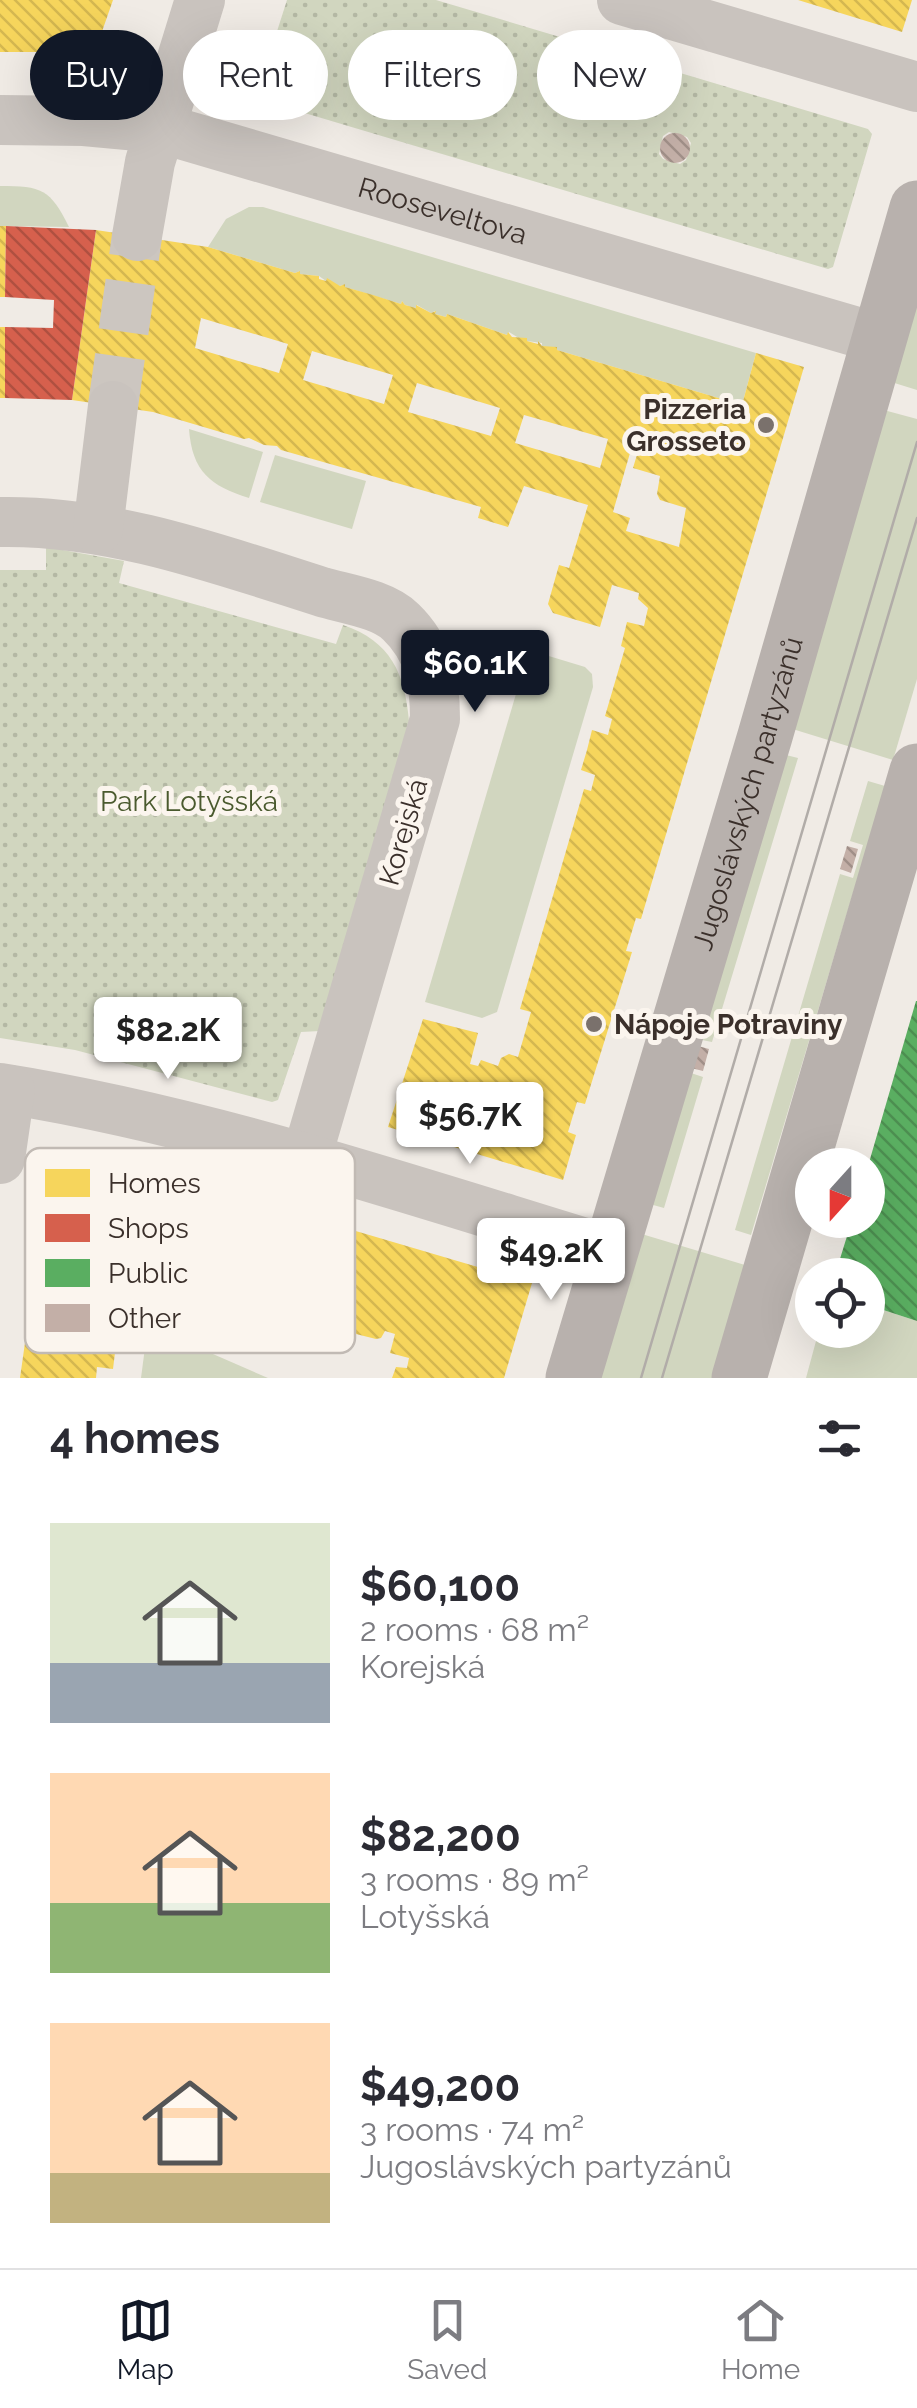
<!DOCTYPE html>
<html lang="en">
<head>
<meta charset="utf-8">
<style>
  body { margin:0; font-family:Raleway,sans-serif; background:#f2f2f3; color:#2b2b33; height:100vh; display:flex; flex-direction:column; font-size:38px; white-space:nowrap }
  * { box-sizing:border-box; margin:0 }
  p { font-size:32px; color:#7c7c81 }
  .icon { flex:none; width:55px; height:55px; fill:none; stroke:currentColor; stroke-width:2; stroke-linecap:round; stroke-linejoin:round }
  .map { position:relative; height:1378px; overflow:hidden }
  .sheet { display:flex; flex-direction:column; background:#fff; flex:1 }
  .sheet>* { flex:none }
  .guide { position:absolute; left:30px; top:30px; width:858px; height:90px; display:flex; gap:20px }
  .needle { width:65px; rotate:201deg }
  .tools { position:absolute; left:795px; top:1148px; display:grid; gap:20px }
  .tools a { display:grid; place-items:center; width:90px; height:90px; border-radius:50%; background:#fff; box-shadow:0 10px 40px #0002; font-size:50px }
  .price { position:absolute; translate:-50% -85px; padding:0 22px; border-radius:10px; background:#fff; color:#222; font-size:32px; line-height:65px; filter:drop-shadow(0 2px 5px #0008) }
  .price::after { content:''; position:absolute; left:50%; top:60px; width:30px; height:22px; margin-left:-15px; background:inherit; clip-path:polygon(0 0,100% 0,50% 100%) }
  .price.current { background:#111827; color:#fff }
  ul { padding:0; list-style:none }
  li { display:flex; align-items:center; gap:30px; height:250px; padding:0 50px }
  li span { display:grid; place-items:center; flex:none; width:280px; height:200px; border-radius:0px; color:#555 }
  li>.icon { margin-inline-start:auto }
  span .icon { width:120px; height:120px; fill:#fffc; stroke-width:1 }
  li b { font-size:42px }
  h2 { display:flex; justify-content:space-between; align-items:center; height:120px; padding:0 50px; font-size:42px }
  .tag { padding:0 35px; border-radius:45px; background:#fff; box-shadow:0 10px 40px #0002; font-size:35px; line-height:90px }
  .tag.current { background:#111827; color:#fff }
  .tabs { display:flex; justify-content:space-around; align-items:center; height:140px; border-top:2px solid #e1e1e2; background:#fff; font-size:28px; color:#7c7c81 }
  .tabs a { display:grid; justify-items:center; gap:5px }
  .tabs .current { color:#111827 }
  .map>svg:first-child { display:block }
  .green { fill:#d1d6bf }
  .park { fill:url(#park-dots); fill-rule:evenodd }
  .homes { fill:url(#homes-back-hatch); fill-rule:evenodd }
  .shops { fill:url(#shops-back-hatch) }
  .public { fill:url(#public-back-hatch) }
  .building { fill:url(#building-back-hatch) }
  .lines { fill:none; stroke-linecap:round; stroke-linejoin:round }
  .minor-tunnel { stroke:#ccc6c0; stroke-width:50; stroke-dasharray:50 25; stroke-linecap:butt }
  .minor { stroke:#c9c3be; stroke-width:50 }
  .major { stroke:#b8b1ad; stroke-width:55 }
  .tram { stroke:#b1aca8; stroke-width:2.5 }
  .poi-dot { fill:#7a716c; stroke:#fbf5ee; stroke-width:4 }
  .labels { text-anchor:middle; stroke-width:10; stroke-linejoin:round; paint-order:stroke }
  .street-label { font-size:28px; fill:#3b302b; stroke:#fbf5ee }
  .poi-label { font-size:28px; font-weight:bold; fill:#3b302b; stroke:#fbf5ee; text-anchor:end }
  .park-label { font-size:28px; fill:#4a5a2e; stroke:#fbf5ee }
  .key { fill:#fbf5ee; stroke:#c1bab4; stroke-width:2.5 }
  .key-label { font-size:28px; fill:#3b302b }
</style>
</head>
<body>
<div class="map">
<svg width="917" height="1378" viewBox="0 0 917 1378">
  <defs>
    <pattern id="park-dots" width="8" height="8" patternUnits="userSpaceOnUse" patternTransform="scale(2.5)"><rect width="8" height="8" fill="#d1d6bf"/><path d="M2 2h.1M6 6h.1" fill="none" stroke="#b4b8a4" stroke-width="1.8" stroke-linecap="round"/></pattern>
    <pattern id="homes-back-hatch" width="6" height="6" patternUnits="userSpaceOnUse" patternTransform="scale(2.5)"><rect width="6" height="6" fill="#f6d55c"/><path d="M-1 5l2 2M0 0l6 6M5-1l2 2" fill="none" stroke="#d4b750"/></pattern>
    <pattern id="shops-back-hatch" width="6" height="6" patternUnits="userSpaceOnUse" patternTransform="scale(2.5)"><rect width="6" height="6" fill="#d6604d"/><path d="M-1 5l2 2M0 0l6 6M5-1l2 2" fill="none" stroke="#af5040"/></pattern>
    <pattern id="public-back-hatch" width="6" height="6" patternUnits="userSpaceOnUse" patternTransform="scale(2.5)"><rect width="6" height="6" fill="#5aae61"/><path d="M-1 5l2 2M0 0l6 6M5-1l2 2" fill="none" stroke="#4c8e50"/></pattern>
    <pattern id="building-back-hatch" width="6" height="6" patternUnits="userSpaceOnUse" patternTransform="scale(2.5)"><rect width="6" height="6" fill="#c3afa7"/><path d="M-1 5l2 2M0 0l6 6M5-1l2 2" fill="none" stroke="#a08f88"/></pattern>
  </defs>
  <rect width="100%" height="100%" fill="#f0ebe5"/>
  <g class="green">
    <path d="M0 186C42 186 50 189 69 227L0 226Z"/>
    <path d="M249 207H263L756 353 742 405 557 350V347L552 349 542 346V343L527 341V338L522 340 509 332 507 335 447 314 446 317 435 314V311L431 313 417 305 416 308 405 305 402 301 401 304 345 287V284L340 286 330 283 327 279 326 281 319 276 300 274V271L295 273 208 247 226 219Z"/>
    <path d="M917 283V390L888 381Z"/>
    <path d="M880 409 917 419V679L893 760 786 727Z"/>
    <path d="M189 429 263 452 249 498C210 486 192 471 189 429Z"/>
    <path d="M275 455 366 481 352 529 260 502Z"/>
    <path d="M529 650 585 667 592 674 593 687 497 1012 482 1018 425 1002Z"/>
    <path d="M778 753 798 758 712 1042 697 1039 688 1072 703 1077 664 1208 646 1203Z"/>
    <path d="M868 781 885 786 751 1235 735 1230 840 874 853 878 863 845 850 841Z"/>
    <path d="M635 1232 745 1265 713 1378H594Z"/>
    <path d="M868 1305 917 1321V1378H806L819 1330H868Z"/>
    <path d="M147 1332 167 1334 268 1378H141Z"/>
  </g>
  <g class="park">
    <path d="M287 0H436L868 129 872 134 833 267 828 269 261 100 257 94ZM669 132 687 137 691 143 686 160 680 164 663 159 659 154 663 136Z"/>
    <path d="M46 547 124 561 119 583 336 644 343 625C391 641 405 674 409 721L320 1031 301 1032 278 1100 272 1102 75 1050 0 1038V570H46Z"/>
  </g>
  <g class="homes">
    <path d="M0 0H113L98 43 88 52H0Z"/>
    <path d="M798 0H912L902 32Z"/>
    <path d="M0 226H6L5 297H0Z"/>
    <path d="M96 230 208 247 295 273 300 271V274L319 276V279L326 281 327 278 340 286 345 284V287L373 295 401 304 402 301 405 305 416 308V305L431 313 436 311 435 314 446 317 447 314 507 335 508 332 512 337 527 338V341L538 344V341L542 346 557 347V350L742 405 756 353 804 367 641 919 636 918 626 951 632 952 585 1104 577 1102 568 1132 576 1135 563 1180 388 1127 423 1019 478 1033 470 1064 478 1066 481 1060 498 1066 501 1058 509 1054 518 1057 531 1012 520 1009 584 789 591 791 595 775 581 770 587 750 592 730 608 735 612 719 605 716 625 648 621 646 627 622 644 626 648 608 638 599 639 593 612 585 600 627 553 613 548 604 559 565 569 568 588 505 524 486 508 527 478 518 481 507 281 450 277 446 264 445 249 438 244 439 153 412 72 400ZM201 318 288 344 279 373 195 348ZM312 351 393 375 384 404 303 380ZM417 383 500 408 491 436 408 412ZM524 415 608 439 600 468 515 443ZM632 446 639 448 633 468 660 476 657 494 660 500 686 508 679 547 626 531 630 518 613 512Z"/>
    <rect x="0" y="327" width="5" height="71"/>
    <path d="M51 1159 166 1175 532 1283 504 1378H392L396 1367 407 1368 409 1358 390 1353 395 1334 385 1331 381 1338 376 1339 348 1332 345 1341 324 1336 322 1342 198 1305 200 1300 160 1285 157 1280 143 1279 137 1284 134 1330 118 1328 113 1369 97 1367 96 1378H20Z"/>
  </g>
  <path class="shops" d="M6 226 96 230 72 400 5 398V327L53 328 54 300 5 297Z"/>
  <path class="public" d="M916 1001H917V1321L868 1305V1275H835L852 1220H868V1166Z"/>
  <g class="building">
    <circle cx="675" cy="148" r="15"/>
    <path d="M847 846 858 849 851 873 840 869Z"/>
    <path d="M698 1046 709 1049 703 1071 691 1068Z"/>
  </g>
  <g class="lines">
    <path class="minor-tunnel" d="M113 406 137 236"/>
    <g class="minor">
      <path d="M622 0 917 87"/>
      <path id="s1" d="M0 120 84 121 160 128 881 339"/>
      <path d="M137 236 150 162 200 0"/>
      <path d="M0 522C111 520 218 559 322 592 346 599 383 604 401 622 429 649 435 681 435 719L306 1159"/>
      <path d="M98 529 113 406"/>
      <path d="M0 1088C208 1121 410 1190 611 1251"/>
      <path d="M0 1159 10 1090"/>
    </g>
    <g class="major">
      <path id="s2" d="M573 1378 765 736 917 208"/>
      <path d="M739 1378 917 771"/>
    </g>
    <g class="tram">
      <path d="M641 1378 917 442"/>
      <path d="M662 1378 917 518"/>
    </g>
  </g>
  <g class="poi-dot">
    <circle cx="766" cy="425" r="10"/>
    <circle cx="594" cy="1024" r="10"/>
  </g>
  <g class="labels">
    <g class="street-label">
      <text dy="10" stroke="none"><textPath href="#s1" startOffset="455">Rooseveltova</textPath></text>
      <text dy="10" stroke="none"><textPath href="#s2" startOffset="610">Jugoslávských partyzánů</textPath></text>
      <text transform="translate(403 832) rotate(-74)" y="10">Korejská</text>
    </g>
    <g class="poi-label">
      <text x="746" y="419">Pizzeria<tspan x="746" dy="32">Grosseto</tspan></text>
      <text x="614" y="1034" text-anchor="start">Nápoje Potraviny</text>
    </g>
    <g class="park-label">
      <text x="189" y="811">Park Lotyšská</text>
    </g>
  </g>
  <rect x="25" y="1148" width="330" height="205" rx="15" class="key"/>
  <rect x="45" y="1169" width="45" height="28" fill="#f6d55c"/>
  <rect x="45" y="1214" width="45" height="28" fill="#d6604d"/>
  <rect x="45" y="1259" width="45" height="28" fill="#5aae61"/>
  <rect x="45" y="1304" width="45" height="28" fill="#c3afa7"/>
  <g class="key-label">
    <text x="108" y="1193">Homes</text>
    <text x="108" y="1238">Shops</text>
    <text x="108" y="1283">Public</text>
    <text x="108" y="1328">Other</text>
  </g>
</svg>
<div class="tools">
<a><svg class="needle" viewBox="-14 -14 28 28"><path d="M0-13l5 13h-10z" fill="#e53935"/><path d="M0 13l5-13h-10z" fill="#7c7c81"/></svg></a>
<a><svg class="icon" aria-label="locate" viewBox="0 0 24 24"><circle cx="12" cy="12" r="6"/><path d="M12 2v4M12 18v4M2 12h4M18 12h4"/></svg></a>
</div>
<b class="price current" style="left:475px;top:715px">$60.1K</b>
<b class="price" style="left:168px;top:1082px">$82.2K</b>
<b class="price" style="left:470px;top:1167px">$56.7K</b>
<b class="price" style="left:551px;top:1303px">$49.2K</b>
<div class="guide">
<a class="tag current">Buy</a>
<a class="tag">Rent</a>
<a class="tag">Filters</a>
<a class="tag">New</a>
</div>
</div>
<section class="sheet">
<h2>4 homes<svg class="icon" aria-label="filters" viewBox="0 0 24 24"><path d="M4 7h16M4 17h16"/><circle cx="9" cy="7" r="2"/><circle cx="15" cy="17" r="2"/></svg></h2>
<ul>
<li><span style="background:linear-gradient(#dfe7d0 70%,#9aa5b1 0)"><svg class="icon" aria-label="home" viewBox="0 0 24 24"><path d="M3 11l9-7 9 7M6 9v11h12V9"/></svg></span><div><b>$60,100</b><p>2 rooms · 68 m²</p><p>Korejská</p></div></li>
<li><span style="background:linear-gradient(#ffd9b3 65%,#8fb573 0)"><svg class="icon" aria-label="home" viewBox="0 0 24 24"><path d="M3 11l9-7 9 7M6 9v11h12V9"/></svg></span><div><b>$82,200</b><p>3 rooms · 89 m²</p><p>Lotyšská</p></div></li>
<li><span style="background:linear-gradient(#ffd9b3 75%,#c2b280 0)"><svg class="icon" aria-label="home" viewBox="0 0 24 24"><path d="M3 11l9-7 9 7M6 9v11h12V9"/></svg></span><div><b>$49,200</b><p>3 rooms · 74 m²</p><p>Jugoslávských partyzánů</p></div></li>
</ul>
</section>
<nav class="tabs">
<a class="current"><svg class="icon" aria-label="map" viewBox="0 0 24 24"><path d="M3 6l6-2 6 2 6-2v14l-6 2-6-2-6 2zM9 4v14M15 6v14"/></svg>Map</a>
<a><svg class="icon" aria-label="saved" viewBox="0 0 24 24"><path d="M7 4h10v16l-5-4-5 4z"/></svg>Saved</a>
<a><svg class="icon" aria-label="home" viewBox="0 0 24 24"><path d="M3 11l9-7 9 7M6 9v11h12V9"/></svg>Home</a>
</nav>
</body>
</html>
